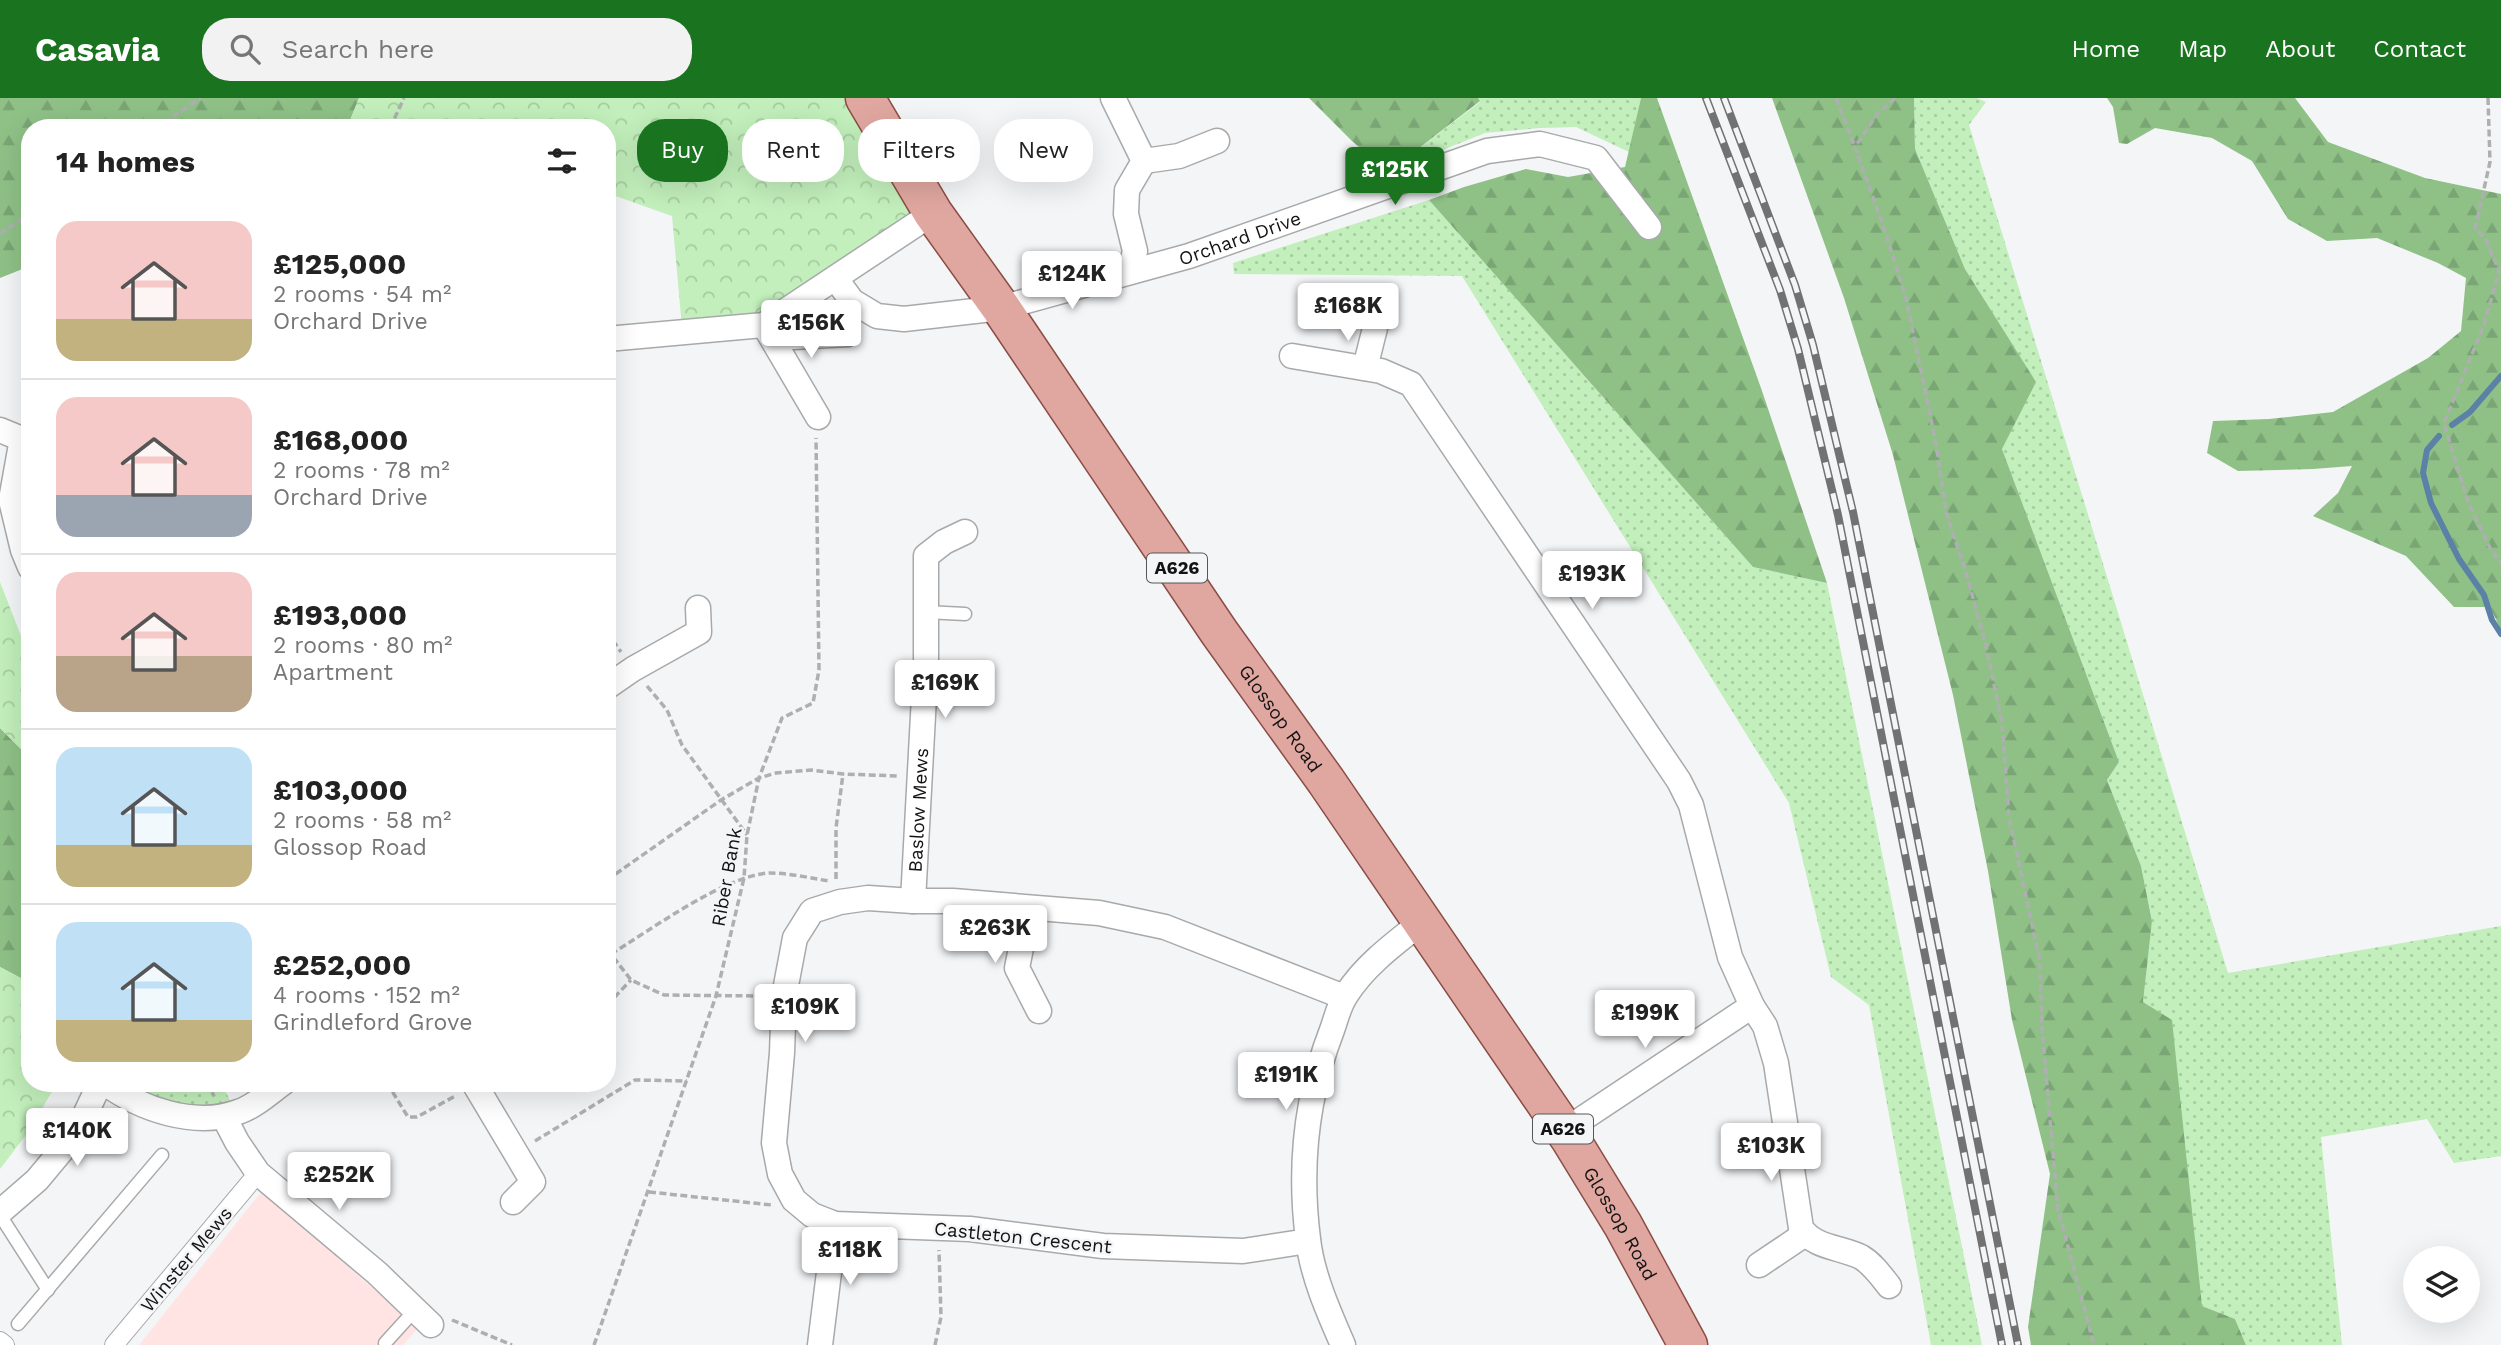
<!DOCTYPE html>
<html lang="en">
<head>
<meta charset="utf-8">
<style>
  body { margin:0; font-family:"Work Sans",sans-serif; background:#f2f2f2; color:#222; height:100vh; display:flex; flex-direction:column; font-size:26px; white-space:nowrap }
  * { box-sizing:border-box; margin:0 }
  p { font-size:23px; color:#767676 }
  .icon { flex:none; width:38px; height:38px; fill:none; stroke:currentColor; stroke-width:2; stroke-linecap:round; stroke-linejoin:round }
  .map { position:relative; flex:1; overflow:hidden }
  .panel { position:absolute; left:21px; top:21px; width:595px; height:973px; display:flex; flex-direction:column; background:#fff; border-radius:28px; box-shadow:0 7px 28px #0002 }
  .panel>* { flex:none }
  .hud { position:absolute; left:637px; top:21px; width:665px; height:63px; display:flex; gap:14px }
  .fabs { position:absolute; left:2403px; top:1148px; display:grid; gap:14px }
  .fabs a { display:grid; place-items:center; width:77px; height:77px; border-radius:50%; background:#fff; box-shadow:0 7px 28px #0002; font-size:35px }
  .price { position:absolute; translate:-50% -60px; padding:0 16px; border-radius:7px; background:#fff; color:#222; font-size:23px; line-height:46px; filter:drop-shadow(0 2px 4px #0008) }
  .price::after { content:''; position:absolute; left:50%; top:42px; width:21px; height:16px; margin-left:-10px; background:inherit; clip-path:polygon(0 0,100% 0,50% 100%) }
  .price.on { background:#1a731f; color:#fff }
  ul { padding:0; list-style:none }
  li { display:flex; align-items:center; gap:21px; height:175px; padding:0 35px }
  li+li { border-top:2px solid #e0e0e0 }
  li span { display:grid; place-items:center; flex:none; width:196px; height:140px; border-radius:21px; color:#555 }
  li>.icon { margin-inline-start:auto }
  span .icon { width:84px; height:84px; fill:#fffc; stroke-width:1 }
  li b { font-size:30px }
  h2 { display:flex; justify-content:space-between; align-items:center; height:84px; padding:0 35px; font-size:30px }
  .chip { padding:0 24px; border-radius:28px; background:#fff; box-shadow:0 7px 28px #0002; font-size:24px; line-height:63px }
  .chip.on { background:#1a731f; color:#fff }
  header { display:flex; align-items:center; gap:42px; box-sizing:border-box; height:98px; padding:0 35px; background:#1a731f; color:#fff }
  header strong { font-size:33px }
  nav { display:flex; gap:38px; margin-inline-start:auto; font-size:24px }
  .search { width:490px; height:63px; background:#f2f2f2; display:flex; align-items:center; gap:18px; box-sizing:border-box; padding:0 24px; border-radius:28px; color:#767676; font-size:26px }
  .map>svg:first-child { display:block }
  .commercial { fill:#ffe4e3 }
  .grass { fill:url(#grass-dots) }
  .forest { fill:url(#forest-firs) }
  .park { fill:url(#park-crowns) }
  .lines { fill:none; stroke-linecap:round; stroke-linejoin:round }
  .stream { stroke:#5c81a6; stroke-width:6 }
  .service-casing { stroke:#a8a9aa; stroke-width:15 }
  .pedestrian-casing { stroke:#a8a9aa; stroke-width:20 }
  .minor-casing { stroke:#a8a9aa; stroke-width:27 }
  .primary-casing { stroke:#8b4d45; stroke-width:41 }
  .path { stroke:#aeafb1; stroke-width:3.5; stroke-dasharray:7 3.5; stroke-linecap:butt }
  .service { stroke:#fff; stroke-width:12 }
  .pedestrian { stroke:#fff; stroke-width:18 }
  .minor { stroke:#fff; stroke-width:24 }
  .primary { stroke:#e0a7a0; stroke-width:38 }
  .rail-casing { stroke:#727273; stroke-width:8 }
  .rail { stroke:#f4f5f7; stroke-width:5; stroke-dasharray:16; stroke-linecap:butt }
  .labels { text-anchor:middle; stroke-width:5; stroke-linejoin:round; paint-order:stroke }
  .shield { fill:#f4f5f7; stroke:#565758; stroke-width:2 }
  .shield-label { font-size:18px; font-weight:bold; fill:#131314 }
  .street-label { font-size:19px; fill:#131314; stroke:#f4f5f7 }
</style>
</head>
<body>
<header>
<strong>Casavia</strong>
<div class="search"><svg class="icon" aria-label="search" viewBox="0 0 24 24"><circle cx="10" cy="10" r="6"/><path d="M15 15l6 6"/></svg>Search here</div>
<nav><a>Home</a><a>Map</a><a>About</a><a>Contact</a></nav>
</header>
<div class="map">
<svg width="2501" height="1247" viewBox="0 0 2501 1247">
  <defs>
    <pattern id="grass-dots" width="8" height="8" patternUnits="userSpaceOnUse" patternTransform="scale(1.75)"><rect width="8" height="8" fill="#c2efbb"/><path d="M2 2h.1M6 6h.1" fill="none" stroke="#a6cca0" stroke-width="1.8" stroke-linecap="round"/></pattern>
    <pattern id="forest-firs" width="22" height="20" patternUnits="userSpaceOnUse" patternTransform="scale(1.75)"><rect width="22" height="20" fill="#8fc187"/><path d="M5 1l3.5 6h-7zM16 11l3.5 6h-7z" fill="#7aa574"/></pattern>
    <pattern id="park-crowns" width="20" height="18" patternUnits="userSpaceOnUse" patternTransform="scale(1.75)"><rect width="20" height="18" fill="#c2efbb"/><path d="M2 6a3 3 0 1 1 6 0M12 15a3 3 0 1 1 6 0" fill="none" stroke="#a6cca0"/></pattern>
  </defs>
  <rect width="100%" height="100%" fill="#f4f5f7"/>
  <path class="commercial" d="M262 1093 418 1230 403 1247H139Z"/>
  <g class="grass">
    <path d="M1478 0H1641L1629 54 1576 29 1539 30 1485 35 1388 74 1480 4Z"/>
    <path d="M1914 0H1977L1986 4 1969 27 2228 875 2501 828V1058L2454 1065 2427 1021 2321 1039 2342 1247H2246L2235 1221 2202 1208 2143 904 2152 822 2141 768 2107 682 2119 664 2002 351 2035 284 1965 171 1915 51Z"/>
    <path d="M1429 102 1753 469 1827 485 1982 1247H1931L1869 907 1831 879 1789 705 1462 178 1234 176 1233 165Z"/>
    <path d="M116 985H221L234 1010 197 1013Z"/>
  </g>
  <g class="forest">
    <path d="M0 0H359L347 30H30V168L0 180Z"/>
    <path d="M1309 0H1478L1480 3 1388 74 1352 43Z"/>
    <path d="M1641 0H1657L1761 290 1827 485 1753 469 1429 102 1464 89 1526 71 1568 79 1625 69Z"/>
    <path d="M1772 0H1914L1915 51 1965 171 2036 284 2002 351 2119 664 2107 682 2141 768 2152 823 2143 904 2172 922 2202 1208 2235 1221 2246 1247H2031L2028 1229 2050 1076 2012 922 1988 773 1953 597 1893 357 1844 200Z"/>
    <path d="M2107 0H2295L2328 44 2425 80 2501 96V532L2490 509H2454L2406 458 2313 418 2338 395 2352 368 2313 371 2238 373 2207 355 2213 323 2269 321 2333 314 2428 260 2461 233 2466 180 2438 165 2377 140 2327 143 2288 121 2252 63 2212 40 2155 30 2127 46 2119 45 2113 9Z"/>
    <path d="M0 630 22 652 30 667V885L0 869Z"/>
  </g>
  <g class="park">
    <path d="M359 0H856L926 115 759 223 682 229 672 118 607 95V30H347Z"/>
    <path d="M0 484 30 561V667L22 652 0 630Z"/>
    <path d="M0 869 30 885V985H57L29 1033 0 1071Z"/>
  </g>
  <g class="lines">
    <g class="stream">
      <path d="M2452 327 2470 314 2501 278"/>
      <path d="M2439 338 2427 352 2423 375 2431 405 2459 461 2484 497 2492 522 2501 536"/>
    </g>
    <g class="service-casing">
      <g id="service">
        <path d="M775 246 849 242"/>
        <path d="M926 514 965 516"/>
        <path d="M0 1117 48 1192"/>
        <path d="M18 1226 162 1057"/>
        <path d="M385 1245 415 1212"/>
      </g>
    </g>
    <g class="pedestrian-casing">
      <g id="pedestrian">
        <path d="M0 1243 5 1247"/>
        <path d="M114 1247 258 1075"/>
      </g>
    </g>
    <g class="minor-casing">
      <g id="minor">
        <path d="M1113 0 1144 63 1127 92 1126 116 1135 153 1130 173"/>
        <path d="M1144 63 1179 58 1217 43"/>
        <path id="s1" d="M836 181 852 203 877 218 904 221 1001 210 1189 158 1487 53 1540 46 1596 60 1649 129"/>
        <path d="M764 227 818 319"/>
        <path d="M607 241 764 227 933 115"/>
        <path d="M1292 258 1381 273 1411 286 1679 683 1691 707 1730 859 1752 908 1765 928 1776 965 1801 1130C1814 1150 1841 1149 1861 1159 1873 1166 1881 1178 1889 1188"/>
        <path d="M1365 270 1375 230"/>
        <path d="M0 332 22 341"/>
        <path d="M22 341 11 402 23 452 30 469"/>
        <path d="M607 589 633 571 699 534 698 510"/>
        <path id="s2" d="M913 803 926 562V458L944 444 965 434"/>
        <path d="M1029 810 1017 870 1039 913"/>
        <path d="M105 985C140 1011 195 1030 238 1014 254 1009 269 995 283 985"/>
        <path d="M474 985 533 1084 513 1104"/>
        <path d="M224 1019 237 1044 258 1075 377 1175 431 1227"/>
        <path d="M1564 1033 1752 908"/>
        <path d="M0 1114 37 1082 77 1034 100 985"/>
        <path d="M1308 1143 1243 1153 1103 1148 970 1131 835 1126 812 1117 794 1102 780 1076 774 1045 782 955 784 898 795 840 812 813 840 804 868 800 913 803H953L1099 815 1165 829 1344 899"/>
        <path d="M1759 1167 1805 1136"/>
        <path d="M820 1247 835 1126"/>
        <path d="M1343 1247C1329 1215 1312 1177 1308 1141 1299 1070 1306 999 1332 932 1336 921 1339 907 1346 897 1364 868 1395 845 1422 824"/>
      </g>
    </g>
    <g class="primary-casing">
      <g id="primary">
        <path id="s3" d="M865 0 933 115 1001 210 1219 534 1326 683 1571 1042 1623 1127 1688 1247"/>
      </g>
    </g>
    <g class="path">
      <path d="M1836 0 1855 49"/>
      <path d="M1895 0 1878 15 1855 49 1885 133 1906 200 1936 346 1946 414 1967 478 1986 548 2002 625 2009 719 2040 864 2042 931 2058 1111 2094 1247"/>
      <path d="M2488 0 2490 64 2475 131 2485 140 2499 173 2484 227 2444 325 2468 404 2491 452 2501 465"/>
      <path d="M155 30 201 0"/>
      <path d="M390 30 404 0"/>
      <path d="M0 136 30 115"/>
      <path d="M607 534 621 554"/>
      <path d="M647 588 667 612 682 647 747 737"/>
      <path d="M836 781V730L843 676"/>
      <path d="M607 782 721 702 759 680 776 675 811 672 843 676 898 678"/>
      <path d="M607 851 631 882 664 897 761 898"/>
      <path d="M611 856C649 833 727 776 770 775 789 775 810 780 829 783"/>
      <path d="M607 907 631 882"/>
      <path d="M207 985 214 998"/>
      <path d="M387 985 408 1019H417L457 997"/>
      <path d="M535 1043 635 982 687 983"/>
      <path d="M649 1094 772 1107"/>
      <path d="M452 1222 512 1247"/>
      <path d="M594 1247 716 898 744 780 747 737 759 680 782 620 813 605 819 572 816 340"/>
      <path d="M935 1247 941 1219 939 1152"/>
    </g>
    <use href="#service" class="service"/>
    <use href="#pedestrian" class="pedestrian"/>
    <use href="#minor" class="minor"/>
    <use href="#primary" class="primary"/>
    <g class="rail-casing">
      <g id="rail">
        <path d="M1706 0 1780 192 1798 251 1838 417 2002 1247"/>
        <path d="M1724 0 1795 187 1813 247 1853 414 2018 1247"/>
      </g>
    </g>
    <use href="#rail" class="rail"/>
  </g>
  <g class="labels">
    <g class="shield">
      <rect x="1147" y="455.5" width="60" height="29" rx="5"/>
      <rect x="1533" y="1016.5" width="60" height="29" rx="5"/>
    </g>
    <g class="shield-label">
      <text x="1177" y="476">A626</text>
      <text x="1563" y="1037">A626</text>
    </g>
    <g class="street-label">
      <text dy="7" stroke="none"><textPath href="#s1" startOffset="430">Orchard Drive</textPath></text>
      <text dy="7" stroke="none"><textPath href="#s3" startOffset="747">Glossop Road</textPath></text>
      <text dy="7" stroke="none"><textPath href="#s2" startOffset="91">Baslow Mews</textPath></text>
      <text transform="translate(726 779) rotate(-80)" y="7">Riber Bank</text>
      <text dy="7" stroke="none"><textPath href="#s3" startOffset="1356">Glossop Road</textPath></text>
      <text transform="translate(1023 1139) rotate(6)" y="7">Castleton Crescent</text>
      <text transform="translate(186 1161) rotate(-50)" y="7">Winster Mews</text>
    </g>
  </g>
</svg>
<div class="fabs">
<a><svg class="icon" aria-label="layers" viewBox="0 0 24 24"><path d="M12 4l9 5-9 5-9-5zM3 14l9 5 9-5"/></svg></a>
</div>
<b class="price on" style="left:1395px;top:109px">£125K</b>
<b class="price" style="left:1072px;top:213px">£124K</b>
<b class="price" style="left:1348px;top:245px">£168K</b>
<b class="price" style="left:811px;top:262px">£156K</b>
<b class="price" style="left:1592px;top:513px">£193K</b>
<b class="price" style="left:945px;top:622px">£169K</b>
<b class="price" style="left:995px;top:867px">£263K</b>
<b class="price" style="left:805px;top:946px">£109K</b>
<b class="price" style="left:1645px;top:952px">£199K</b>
<b class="price" style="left:1286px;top:1014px">£191K</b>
<b class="price" style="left:77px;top:1070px">£140K</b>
<b class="price" style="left:1771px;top:1085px">£103K</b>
<b class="price" style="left:339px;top:1114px">£252K</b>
<b class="price" style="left:850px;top:1189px">£118K</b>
<div class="hud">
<a class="chip on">Buy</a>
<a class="chip">Rent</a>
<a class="chip">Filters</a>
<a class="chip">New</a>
</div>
<section class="panel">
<h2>14 homes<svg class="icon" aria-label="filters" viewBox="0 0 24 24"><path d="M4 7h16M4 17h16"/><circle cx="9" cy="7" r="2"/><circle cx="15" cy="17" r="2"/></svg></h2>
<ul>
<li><span style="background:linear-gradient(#f6c9c9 70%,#c2b280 0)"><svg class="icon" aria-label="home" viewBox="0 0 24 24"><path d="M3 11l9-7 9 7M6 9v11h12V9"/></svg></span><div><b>£125,000</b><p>2 rooms · 54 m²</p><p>Orchard Drive</p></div></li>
<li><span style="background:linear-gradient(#f6c9c9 70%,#9aa5b1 0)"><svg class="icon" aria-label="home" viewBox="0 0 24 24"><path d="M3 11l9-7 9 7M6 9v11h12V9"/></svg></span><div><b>£168,000</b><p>2 rooms · 78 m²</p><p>Orchard Drive</p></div></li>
<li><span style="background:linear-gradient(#f6c9c9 60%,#b9a48a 0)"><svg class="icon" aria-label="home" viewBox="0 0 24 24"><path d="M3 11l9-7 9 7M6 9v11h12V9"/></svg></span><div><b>£193,000</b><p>2 rooms · 80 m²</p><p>Apartment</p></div></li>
<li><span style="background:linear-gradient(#bfe0f5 70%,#c2b280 0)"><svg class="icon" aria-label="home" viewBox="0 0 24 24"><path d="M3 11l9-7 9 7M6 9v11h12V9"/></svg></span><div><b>£103,000</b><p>2 rooms · 58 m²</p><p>Glossop Road</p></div></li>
<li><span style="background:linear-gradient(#bfe0f5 70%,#c2b280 0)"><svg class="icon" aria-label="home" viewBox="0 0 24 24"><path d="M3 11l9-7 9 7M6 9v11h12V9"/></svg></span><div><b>£252,000</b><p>4 rooms · 152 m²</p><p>Grindleford Grove</p></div></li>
</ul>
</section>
</div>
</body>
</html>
